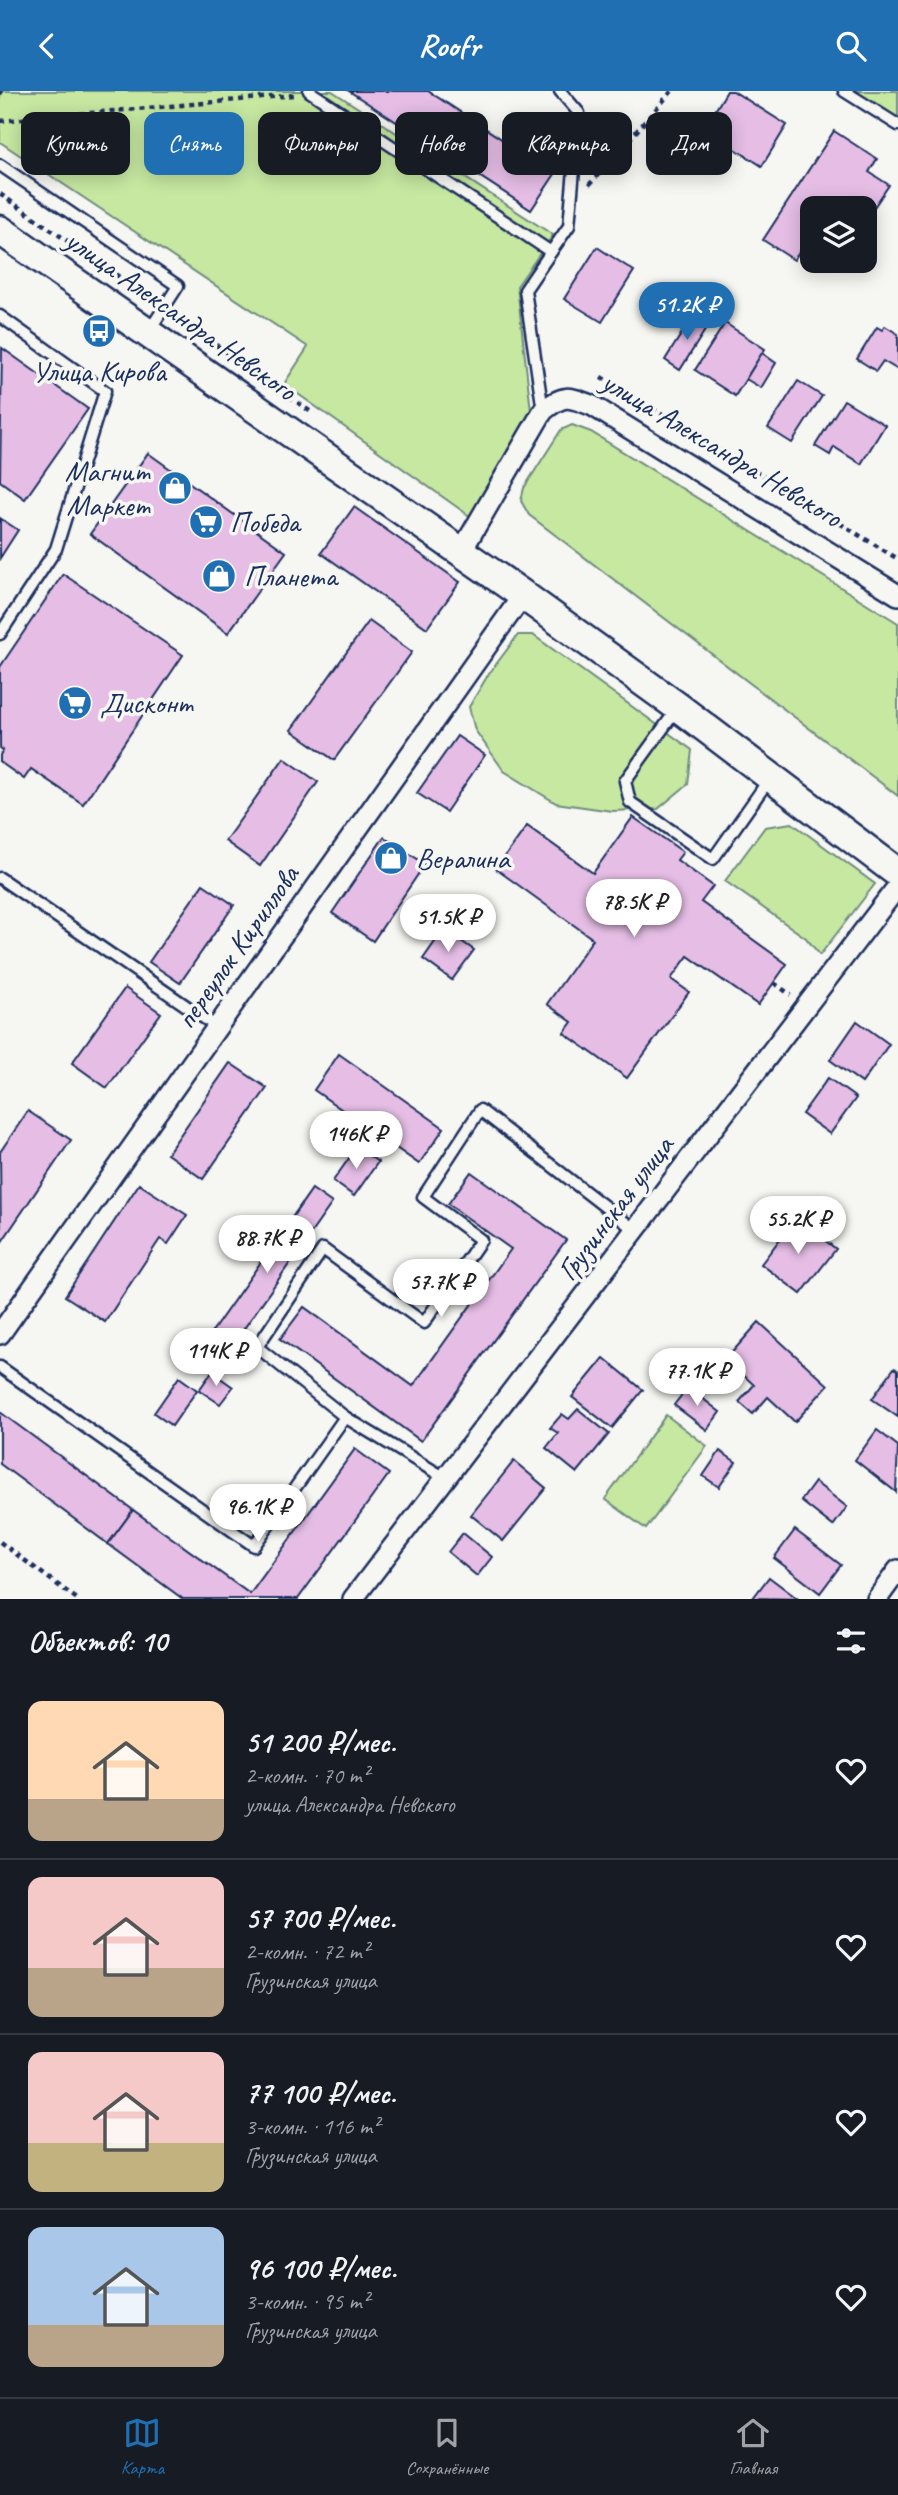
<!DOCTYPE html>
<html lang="ru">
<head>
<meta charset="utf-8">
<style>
  body { margin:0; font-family:Caveat,sans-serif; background:#20242c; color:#f1f3f6; height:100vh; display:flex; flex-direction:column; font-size:26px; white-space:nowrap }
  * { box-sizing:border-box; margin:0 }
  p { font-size:23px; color:#9ea1a6 }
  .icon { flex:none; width:38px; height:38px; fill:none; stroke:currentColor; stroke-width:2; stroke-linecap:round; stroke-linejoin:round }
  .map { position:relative; height:1508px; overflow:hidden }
  .details { display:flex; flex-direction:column; background:#171b24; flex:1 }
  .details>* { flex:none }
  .hud { position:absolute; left:21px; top:21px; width:858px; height:63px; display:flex; gap:14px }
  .controls { position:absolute; left:800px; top:105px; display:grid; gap:14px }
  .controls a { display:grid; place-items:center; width:77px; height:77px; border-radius:14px; background:#171b24; box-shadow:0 4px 18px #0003; font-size:35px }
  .price { position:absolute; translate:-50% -60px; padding:0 16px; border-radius:24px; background:#fff; color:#222; font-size:23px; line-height:46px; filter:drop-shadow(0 2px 4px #0008) }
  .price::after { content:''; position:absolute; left:50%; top:42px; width:21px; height:16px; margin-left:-10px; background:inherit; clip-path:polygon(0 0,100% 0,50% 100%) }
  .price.active { background:#1f6fb2; color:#fff }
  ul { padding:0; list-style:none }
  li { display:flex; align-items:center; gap:21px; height:175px; padding:0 28px }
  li+li { border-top:2px solid #363941 }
  li span { display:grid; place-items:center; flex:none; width:196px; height:140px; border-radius:14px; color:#555 }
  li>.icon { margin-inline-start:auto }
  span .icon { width:84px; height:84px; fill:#fffc; stroke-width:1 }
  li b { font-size:30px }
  h2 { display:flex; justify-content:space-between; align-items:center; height:84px; padding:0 28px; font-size:30px }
  .tag { padding:0 24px; border-radius:14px; background:#171b24; box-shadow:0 4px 18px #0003; font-size:24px; line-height:63px }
  .tag.active { background:#1f6fb2; color:#fff }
  header { display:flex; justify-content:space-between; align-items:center; height:91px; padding:0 28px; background:#1f6fb2; color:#fff; font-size:32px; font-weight:800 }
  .dock { display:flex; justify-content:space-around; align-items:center; height:98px; border-top:2px solid #363941; background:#171b24; font-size:19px; color:#9ea1a6 }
  .dock a { display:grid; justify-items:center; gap:4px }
  .dock .active { color:#1f6fb2 }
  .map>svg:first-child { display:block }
  .green { fill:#c6e8a1; stroke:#708c80; stroke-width:2 }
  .building { fill:#e5bde5; stroke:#1b2f5e; stroke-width:2 }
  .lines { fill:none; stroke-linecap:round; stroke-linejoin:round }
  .service-casing { stroke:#1b2f5e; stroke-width:15 }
  .minor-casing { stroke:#1b2f5e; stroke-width:24 }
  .secondary-casing { stroke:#1b2f5e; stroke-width:33 }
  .path { stroke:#1b2f5e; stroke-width:4.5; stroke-dasharray:5 5; stroke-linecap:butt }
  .service { stroke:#f6f6f2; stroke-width:10 }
  .minor { stroke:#f6f6f2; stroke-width:19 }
  .secondary { stroke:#f6f6f2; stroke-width:28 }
  .labels { text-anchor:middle; stroke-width:7; stroke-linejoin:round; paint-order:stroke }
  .street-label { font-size:30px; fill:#1b2f5e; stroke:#f6f6f2 }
  .poi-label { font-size:30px; fill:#1b2f5e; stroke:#f6f6f2; text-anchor:start }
</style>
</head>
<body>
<header><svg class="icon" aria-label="back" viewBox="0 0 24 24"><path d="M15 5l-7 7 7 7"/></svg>Roofr<svg class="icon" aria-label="search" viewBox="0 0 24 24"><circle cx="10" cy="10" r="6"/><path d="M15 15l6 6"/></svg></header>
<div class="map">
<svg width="898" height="1508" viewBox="0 0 898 1508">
  <rect width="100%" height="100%" fill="#f6f6f2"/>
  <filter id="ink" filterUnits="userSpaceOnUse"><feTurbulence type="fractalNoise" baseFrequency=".0143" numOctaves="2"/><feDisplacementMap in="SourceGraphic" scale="14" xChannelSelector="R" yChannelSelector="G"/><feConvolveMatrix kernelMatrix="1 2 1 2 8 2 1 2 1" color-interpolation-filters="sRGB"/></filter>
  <g filter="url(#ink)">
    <g class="green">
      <path d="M0 0H332L553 144 517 195 531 320 471 426 284 293 308 256 0 51Z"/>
      <path d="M845 0H898V33Z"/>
      <path d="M572 334 591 341 898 532V705L529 424 521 410 524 397 561 339Z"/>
      <path d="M518 544H533L692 659 688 693 658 718 612 720 556 712 504 680 475 639 469 616 488 584Z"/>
      <path d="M792 732 875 793 820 864 806 847 725 790 765 736Z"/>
      <path d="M666 1324 707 1355 646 1438 605 1408Z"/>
    </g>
    <g class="building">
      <path d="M349 0H428L555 83 531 119Z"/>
      <path d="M727 0H733L787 34 762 75 704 38Z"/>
      <path d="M834 40 877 68 869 81 889 94 864 131V117H812V142L794 169 763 149Z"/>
      <path d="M597 156 634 180 602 231 564 208Z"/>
      <path d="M694 223 709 233 680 279 665 269Z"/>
      <path d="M725 232 765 258 735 305 695 279Z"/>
      <path d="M885 235 898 243V279L883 270 876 280 857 268 877 236 882 239Z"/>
      <path d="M2 257 88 318 25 408 0 390Z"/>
      <path d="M762 262 776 272 761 297 746 288Z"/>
      <path d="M798 290 822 305 792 352 768 337Z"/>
      <path d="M844 309 885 334 861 373 834 356 830 364 815 355Z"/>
      <path d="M148 362 286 461 228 542 90 443Z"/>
      <path d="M354 416 460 491 427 537 321 462Z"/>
      <path d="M0 427 18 439 0 467Z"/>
      <path d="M63 483 183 564 83 713 31 678 24 688 0 671V664L3 659 0 657V576Z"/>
      <path d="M369 530 412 561 334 669 291 639Z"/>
      <path d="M457 645 485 664 446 721 417 702Z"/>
      <path d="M284 667 318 691 260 775 225 750Z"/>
      <path d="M633 726 683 761 677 769 713 795 701 811 787 873 758 914 688 865 671 888 689 901 627 987 564 942 572 931 547 913 593 848 496 778 527 735 593 782Z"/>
      <path d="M384 746 425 773 373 850 332 822Z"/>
      <path d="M203 793 234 814 180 892 149 871Z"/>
      <path d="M444 838 474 859 452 889 423 868Z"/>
      <path d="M125 897 161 922 107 997 72 972Z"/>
      <path d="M857 930 889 953 862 992 830 969Z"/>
      <path d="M339 963 444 1037 419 1073 314 999Z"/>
      <path d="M230 972 267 997 203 1088 167 1063Z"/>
      <path d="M828 987 856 1007 830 1043 802 1023Z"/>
      <path d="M28 1020 71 1049 1 1152 0 1061Z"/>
      <path d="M357 1056 378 1071 354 1105 333 1090Z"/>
      <path d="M471 1081 566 1149 421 1350 280 1248 304 1216 413 1295 511 1158 448 1113Z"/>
      <path d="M139 1093 187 1124 168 1153 160 1148 105 1231 65 1205Z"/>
      <path d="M312 1098 332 1112 222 1269 202 1255Z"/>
      <path d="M796 1127 836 1158 801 1203 761 1173Z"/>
      <path d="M759 1231 828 1294 795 1331 768 1306 753 1323 739 1311 754 1294 726 1268Z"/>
      <path d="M604 1267 643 1299 612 1337 572 1306Z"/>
      <path d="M894 1277 898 1279V1326L872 1308Z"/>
      <path d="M212 1281 233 1296 220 1313 199 1299Z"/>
      <path d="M179 1286 197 1299 172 1335 154 1322Z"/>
      <path d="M688 1296 720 1321 707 1339 674 1314Z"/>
      <path d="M578 1318 609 1343 577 1382 546 1357 558 1342 550 1337 562 1323 569 1328Z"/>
      <path d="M0 1321 133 1419 108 1453 0 1373Z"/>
      <path d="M877 1339 898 1355 896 1401 855 1369Z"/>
      <path d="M355 1358 389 1383 298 1508H183L108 1453 133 1419 250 1503Z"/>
      <path d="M720 1360 736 1371 719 1396 703 1385Z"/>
      <path d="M514 1370 546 1397 503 1450 471 1424Z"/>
      <path d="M815 1391 847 1416 833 1435 801 1410Z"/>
      <path d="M795 1439 841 1474 820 1502 774 1467Z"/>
      <path d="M463 1442 492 1466 477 1485 448 1461Z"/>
      <path d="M769 1486 798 1508 753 1507Z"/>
    </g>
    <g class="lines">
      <g class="service-casing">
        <g id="service">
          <path d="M309 0 551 161 525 199 543 320"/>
          <path d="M844 0 898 34"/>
          <path d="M0 74 178 195 149 240"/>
          <path d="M551 161 569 135 579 22 560 0"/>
          <path d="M0 225 105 300 56 458 0 543"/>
          <path d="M677 618 625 690 630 711 713 768 770 687"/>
          <path d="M0 787 217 936"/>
          <path d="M0 1276 254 1455 345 1326 257 1256 323 1158 424 1232 481 1149 423 1106 480 1019 635 1139"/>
          <path d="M345 1326 445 1387"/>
        </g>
      </g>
      <g class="minor-casing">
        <g id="minor">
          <path d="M461 461 543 320C564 303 568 305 593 315L898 504"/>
          <path d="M0 1243 523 504"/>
          <path d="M353 1508 898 795"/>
          <path d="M877 1508 898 1479"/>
        </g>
      </g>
      <g class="secondary-casing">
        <path id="secondary" d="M0 139 523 504 678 616 898 782"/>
      </g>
      <g class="path">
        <path d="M0 3 2 0"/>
        <path d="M0 30 295 4"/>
        <path d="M589 94 672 0"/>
        <path d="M0 103 151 208"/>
        <path d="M175 225 311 321"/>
        <path d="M601 286 898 468"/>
        <path d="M774 892 791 904"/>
        <path d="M0 1451 77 1508"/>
      </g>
      <use href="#service" class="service"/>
      <use href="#minor" class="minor"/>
      <use href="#secondary" class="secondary"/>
    </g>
  </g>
  <defs>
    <g id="bus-disc" transform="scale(1.75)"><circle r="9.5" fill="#1f6fb2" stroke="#f6f6f2"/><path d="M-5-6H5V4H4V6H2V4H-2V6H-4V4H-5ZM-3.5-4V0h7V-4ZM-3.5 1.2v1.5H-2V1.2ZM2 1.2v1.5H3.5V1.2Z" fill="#fff"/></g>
    <g id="shop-disc" transform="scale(1.75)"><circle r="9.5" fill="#1f6fb2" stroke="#f6f6f2"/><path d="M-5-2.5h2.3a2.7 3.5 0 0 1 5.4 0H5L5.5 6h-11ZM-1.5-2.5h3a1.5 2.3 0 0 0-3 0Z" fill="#fff"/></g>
    <g id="supermarket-disc" transform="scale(1.75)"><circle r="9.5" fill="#1f6fb2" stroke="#f6f6f2"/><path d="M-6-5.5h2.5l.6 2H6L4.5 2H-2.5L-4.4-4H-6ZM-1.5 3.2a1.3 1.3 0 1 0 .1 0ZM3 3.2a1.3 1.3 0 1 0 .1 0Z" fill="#fff"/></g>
  </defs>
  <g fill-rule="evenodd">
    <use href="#bus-disc" x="99" y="240"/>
    <use href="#shop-disc" x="175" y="397"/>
    <use href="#supermarket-disc" x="206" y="431"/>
    <use href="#shop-disc" x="219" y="485"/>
    <use href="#supermarket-disc" x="75" y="612"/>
    <use href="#shop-disc" x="391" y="767"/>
  </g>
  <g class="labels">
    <g class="street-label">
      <text transform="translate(181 224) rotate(35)" y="10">улица Александра Невского</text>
      <text transform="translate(722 358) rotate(31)" y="10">улица Александра Невского</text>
      <text transform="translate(237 856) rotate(-55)" y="10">переулок Кириллова</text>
      <text transform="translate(615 1117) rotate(-53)" y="10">Грузинская улица</text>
    </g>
    <g class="poi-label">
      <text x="99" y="290" text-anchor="middle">Улица Кирова</text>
      <text x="150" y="390" text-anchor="end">Магнит<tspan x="150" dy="34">Маркет</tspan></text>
      <text x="230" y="441">Победа</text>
      <text x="244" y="495">Планета</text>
      <text x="100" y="622">Дисконт</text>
      <text x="416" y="777">Вералина</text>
    </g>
  </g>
</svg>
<div class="controls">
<a><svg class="icon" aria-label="layers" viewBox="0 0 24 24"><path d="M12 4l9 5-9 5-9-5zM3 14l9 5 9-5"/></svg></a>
</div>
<b class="price active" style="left:687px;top:251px">51.2K ₽</b>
<b class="price" style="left:634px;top:848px">78.5K ₽</b>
<b class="price" style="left:448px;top:863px">51.5K ₽</b>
<b class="price" style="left:356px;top:1080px">146K ₽</b>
<b class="price" style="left:798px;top:1165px">55.2K ₽</b>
<b class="price" style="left:267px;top:1184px">88.7K ₽</b>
<b class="price" style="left:441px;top:1228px">57.7K ₽</b>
<b class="price" style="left:216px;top:1297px">114K ₽</b>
<b class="price" style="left:697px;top:1317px">77.1K ₽</b>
<b class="price" style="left:258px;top:1453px">96.1K ₽</b>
<div class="hud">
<a class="tag">Купить</a>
<a class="tag active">Снять</a>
<a class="tag">Фильтры</a>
<a class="tag">Новое</a>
<a class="tag">Квартира</a>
<a class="tag">Дом</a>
</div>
</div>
<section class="details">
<h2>Объектов: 10<svg class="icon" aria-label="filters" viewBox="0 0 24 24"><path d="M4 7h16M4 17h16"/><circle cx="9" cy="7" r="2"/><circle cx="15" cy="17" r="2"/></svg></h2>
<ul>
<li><span style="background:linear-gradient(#ffd9b3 70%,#b9a48a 0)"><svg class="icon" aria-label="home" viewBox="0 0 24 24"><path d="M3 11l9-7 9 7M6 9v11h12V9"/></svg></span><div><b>51 200 ₽/мес.</b><p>2-комн. · 70 m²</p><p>улица Александра Невского</p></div><svg class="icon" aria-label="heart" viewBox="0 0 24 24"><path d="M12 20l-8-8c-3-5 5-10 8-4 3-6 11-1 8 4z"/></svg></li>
<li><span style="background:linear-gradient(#f6c9c9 65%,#b9a48a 0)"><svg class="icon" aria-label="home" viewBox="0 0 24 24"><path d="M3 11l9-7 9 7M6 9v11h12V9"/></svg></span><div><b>57 700 ₽/мес.</b><p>2-комн. · 72 m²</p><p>Грузинская улица</p></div><svg class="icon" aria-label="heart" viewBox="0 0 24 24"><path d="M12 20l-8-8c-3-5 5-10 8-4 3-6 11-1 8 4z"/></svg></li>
<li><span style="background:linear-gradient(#f6c9c9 65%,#c2b280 0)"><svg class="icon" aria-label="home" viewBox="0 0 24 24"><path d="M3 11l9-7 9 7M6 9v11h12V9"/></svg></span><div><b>77 100 ₽/мес.</b><p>3-комн. · 116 m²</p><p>Грузинская улица</p></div><svg class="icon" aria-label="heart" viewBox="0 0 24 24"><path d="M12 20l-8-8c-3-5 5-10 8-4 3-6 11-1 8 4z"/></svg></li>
<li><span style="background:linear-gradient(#a9c7e8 70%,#b9a48a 0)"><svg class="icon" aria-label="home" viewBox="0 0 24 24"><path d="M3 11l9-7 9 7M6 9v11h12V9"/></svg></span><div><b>96 100 ₽/мес.</b><p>3-комн. · 95 m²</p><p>Грузинская улица</p></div><svg class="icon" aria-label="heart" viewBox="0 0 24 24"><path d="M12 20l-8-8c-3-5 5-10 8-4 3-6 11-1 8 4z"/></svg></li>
</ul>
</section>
<nav class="dock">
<a class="active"><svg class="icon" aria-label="map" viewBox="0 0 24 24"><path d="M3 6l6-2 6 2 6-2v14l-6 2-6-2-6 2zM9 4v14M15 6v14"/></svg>Карта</a>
<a><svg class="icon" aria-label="saved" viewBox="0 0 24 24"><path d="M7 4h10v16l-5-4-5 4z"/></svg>Сохранённые</a>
<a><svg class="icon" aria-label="home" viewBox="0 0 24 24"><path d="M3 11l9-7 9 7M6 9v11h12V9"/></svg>Главная</a>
</nav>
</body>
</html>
